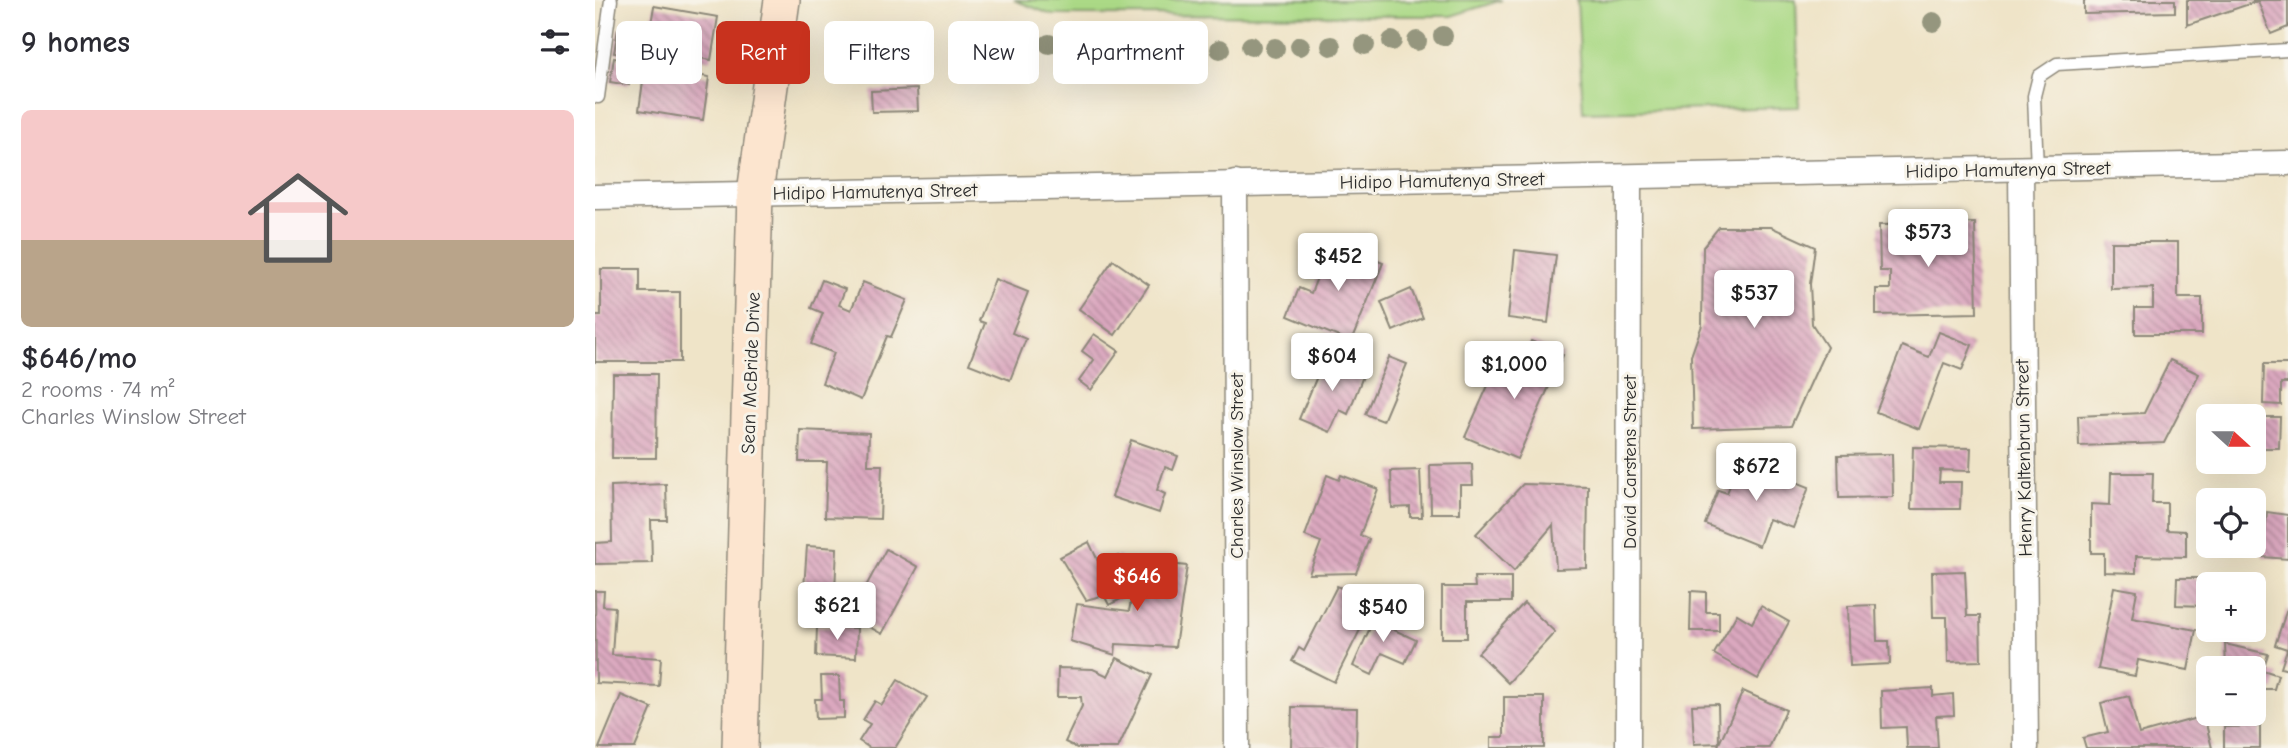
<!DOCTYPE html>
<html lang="en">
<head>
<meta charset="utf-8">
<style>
  body { margin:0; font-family:"Comic Neue",sans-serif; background:#f2f2f3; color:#2b2b33; height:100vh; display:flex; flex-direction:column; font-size:26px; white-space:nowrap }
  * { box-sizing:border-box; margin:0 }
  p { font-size:23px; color:#7c7c81 }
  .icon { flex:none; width:38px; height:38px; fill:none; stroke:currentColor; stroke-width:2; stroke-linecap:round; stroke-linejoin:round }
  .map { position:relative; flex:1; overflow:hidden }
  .drawer { display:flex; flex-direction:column; background:#fff; width:595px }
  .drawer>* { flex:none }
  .banner { position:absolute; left:21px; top:21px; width:665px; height:63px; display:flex; gap:14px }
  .needle { width:46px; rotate:111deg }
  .fabs { position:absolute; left:1601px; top:404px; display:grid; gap:14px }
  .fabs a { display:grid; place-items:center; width:70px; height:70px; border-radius:10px; background:#fff; box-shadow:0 7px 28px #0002; font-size:35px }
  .price { position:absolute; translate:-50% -60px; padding:0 16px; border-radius:7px; background:#fff; color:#222; font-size:23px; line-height:46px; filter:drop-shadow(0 2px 4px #0008) }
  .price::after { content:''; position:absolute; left:50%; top:42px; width:21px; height:16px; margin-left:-10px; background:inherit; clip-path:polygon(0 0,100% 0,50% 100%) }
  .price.on { background:#c8321e; color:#fff }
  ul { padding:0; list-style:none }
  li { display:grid; align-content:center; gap:14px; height:371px; padding:0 21px }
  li+li { border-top:2px solid #e1e1e2 }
  li span { display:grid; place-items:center; height:217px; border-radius:10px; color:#555 }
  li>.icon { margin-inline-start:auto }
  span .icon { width:126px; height:126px; fill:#fffc; stroke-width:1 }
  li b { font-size:30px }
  h2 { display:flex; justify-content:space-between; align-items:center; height:84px; padding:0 21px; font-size:30px }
  .chip { padding:0 24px; border-radius:10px; background:#fff; box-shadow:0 7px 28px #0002; font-size:24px; line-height:63px }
  .chip.on { background:#c8321e; color:#fff }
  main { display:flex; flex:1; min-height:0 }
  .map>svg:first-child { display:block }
  .grass { fill:#abd986; stroke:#6b8258; stroke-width:2 }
  .building { fill:url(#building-back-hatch) }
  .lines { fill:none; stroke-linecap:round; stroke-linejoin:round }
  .lane-casing { stroke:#8d887a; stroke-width:15 }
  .street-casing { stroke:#8d887a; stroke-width:27 }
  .secondary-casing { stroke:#8d887a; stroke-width:38 }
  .lane { stroke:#fff; stroke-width:12 }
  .street { stroke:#fff; stroke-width:24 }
  .secondary { stroke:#fce5cf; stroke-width:35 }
  .tree { fill:#95967e }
  .labels { text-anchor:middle; stroke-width:6; stroke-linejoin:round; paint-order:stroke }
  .street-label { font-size:19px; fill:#2b2b2b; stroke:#f7f3e8 }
</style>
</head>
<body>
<main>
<section class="drawer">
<h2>9 homes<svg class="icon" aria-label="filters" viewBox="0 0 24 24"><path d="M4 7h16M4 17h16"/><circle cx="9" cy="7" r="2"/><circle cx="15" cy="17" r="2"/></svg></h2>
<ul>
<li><span style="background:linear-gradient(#f6c9c9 60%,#b9a48a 0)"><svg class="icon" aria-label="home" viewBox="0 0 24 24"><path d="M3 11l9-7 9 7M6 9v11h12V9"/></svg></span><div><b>$646/mo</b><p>2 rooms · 74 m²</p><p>Charles Winslow Street</p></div></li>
</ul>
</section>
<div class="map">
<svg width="1693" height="748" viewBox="0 0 1693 748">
  <defs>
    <pattern id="building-back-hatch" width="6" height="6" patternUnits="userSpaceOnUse" patternTransform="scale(1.75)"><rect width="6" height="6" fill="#dba8bf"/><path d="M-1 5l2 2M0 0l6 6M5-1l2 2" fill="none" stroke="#b2899b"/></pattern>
  </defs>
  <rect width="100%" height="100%" fill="#f7f3e8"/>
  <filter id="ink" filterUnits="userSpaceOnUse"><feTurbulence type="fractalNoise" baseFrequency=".0143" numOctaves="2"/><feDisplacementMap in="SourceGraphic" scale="14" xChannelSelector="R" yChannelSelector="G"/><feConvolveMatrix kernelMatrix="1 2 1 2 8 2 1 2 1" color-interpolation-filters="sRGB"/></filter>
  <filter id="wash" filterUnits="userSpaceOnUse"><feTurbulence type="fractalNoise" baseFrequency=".00686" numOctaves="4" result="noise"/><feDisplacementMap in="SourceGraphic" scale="28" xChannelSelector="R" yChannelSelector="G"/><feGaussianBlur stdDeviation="1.57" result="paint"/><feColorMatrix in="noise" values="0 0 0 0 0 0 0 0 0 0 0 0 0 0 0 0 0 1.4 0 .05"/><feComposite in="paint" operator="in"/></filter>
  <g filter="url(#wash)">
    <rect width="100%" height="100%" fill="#efe4c8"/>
    <g class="grass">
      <path d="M419 0H907L856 16 457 15Z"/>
      <path d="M982 0H1201L1204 107 988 112Z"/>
    </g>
    <g id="blocks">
      <g class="building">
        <path d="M1489 0H1580V12L1489 14Z"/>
        <path d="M1592 0H1693V27L1676 34 1663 1 1592 25Z"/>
        <path d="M59 6 123 17 116 60 52 49Z"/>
        <path d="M23 29 43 32 39 56 19 53Z"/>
        <path d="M19 58 38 61 34 85 15 82Z"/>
        <path d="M50 67 114 77 108 120 44 110Z"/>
        <path d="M322 89 323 111 277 112 276 91Z"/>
        <path d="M1380 223 1382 313 1281 315V289H1295V271H1285L1284 225Z"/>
        <path d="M1124 227H1176L1220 247 1215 284 1217 324 1232 347 1196 426 1098 429 1096 356 1107 325 1108 247Z"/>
        <path d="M736 242 788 263 756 342 693 316 704 288 716 293Z"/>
        <path d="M1516 242H1583V298H1607V334H1540V308H1558V288L1516 289Z"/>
        <path d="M920 250 961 255 953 323 913 318Z"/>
        <path d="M518 260 554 285 520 335 484 309Z"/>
        <path d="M6 269H45V292H85V362H0V316H6Z"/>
        <path d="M400 279 433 292 417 333 431 339 415 380 374 364 390 323 384 321Z"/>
        <path d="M227 280 250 289 244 305 256 310 268 282 312 300 296 337 292 336 266 400 227 383 239 353 216 344 228 313 216 308Z"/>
        <path d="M816 289 828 318 798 331 786 302Z"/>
        <path d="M1344 332 1377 345 1367 370 1349 363 1324 429 1281 412 1307 346 1334 357Z"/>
        <path d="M499 334 524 351 496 390 484 381 499 360 487 351Z"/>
        <path d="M936 341 968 355 922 459 870 437 904 361 924 370Z"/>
        <path d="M731 355 770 371 753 414 745 410 735 432 704 419Z"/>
        <path d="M794 357 812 364 788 421 770 414Z"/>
        <path d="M1575 360 1604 374 1569 443 1484 446 1483 416 1549 413Z"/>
        <path d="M1669 364H1693V383H1686V405L1668 404Z"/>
        <path d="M18 374H62L61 458H17Z"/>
        <path d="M1659 417H1685L1684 448H1659Z"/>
        <path d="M205 430 274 433 273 465H287L285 519 230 517 232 462H204Z"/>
        <path d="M536 440 583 456 578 470 570 467 562 490 570 494 564 513 517 497Z"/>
        <path d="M1318 447 1376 448 1375 471 1345 470 1344 482H1366L1365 509H1316Z"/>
        <path d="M1297 454 1298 497 1244 498 1243 455Z"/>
        <path d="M1145 460 1214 487 1198 528 1174 519 1164 546 1110 524 1123 490 1132 493Z"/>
        <path d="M877 464 878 485H865V513H836L835 465Z"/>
        <path d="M825 470 827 517H815V507L797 508 796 471Z"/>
        <path d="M1516 473H1558L1557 503H1572V530L1591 531V557L1541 556V573L1509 572V553H1496V504L1515 505Z"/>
        <path d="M732 475 744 480 746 475 783 489 765 535 774 539 761 573 714 574 726 542 710 536Z"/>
        <path d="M71 484 72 520H56L57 563 0 564V543L17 542 16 486Z"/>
        <path d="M928 484 993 486 992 568 961 569 958 525 919 571 881 534Z"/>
        <path d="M1672 512 1693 515V559L1668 557Z"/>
        <path d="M494 542 505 565 524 556 528 564 521 574 532 596 514 605 509 595 491 600 465 557Z"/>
        <path d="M212 546 242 548 240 590 209 588Z"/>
        <path d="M291 549 323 567 287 634 255 616Z"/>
        <path d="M544 561 592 566 580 647 521 644 520 655 475 641 482 604 534 611Z"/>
        <path d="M1370 571 1372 616H1385L1386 661 1353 662 1352 617H1338L1337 572Z"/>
        <path d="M879 577H916V602H872V638H847V587H880Z"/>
        <path d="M1582 578H1611L1610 606 1581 605Z"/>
        <path d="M742 586 778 604 739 682 697 661 704 648 709 651Z"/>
        <path d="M1519 587 1542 591 1537 618 1601 630 1593 670 1543 660 1540 676 1503 669Z"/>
        <path d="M0 591H9L8 606 20 607 17 655 66 658 64 686 1 683Z"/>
        <path d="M1096 591 1111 592V612H1124V631H1095Z"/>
        <path d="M929 603 960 632 913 683 883 653Z"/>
        <path d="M1281 605 1282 641H1294L1295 664 1255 666 1253 606Z"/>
        <path d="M1166 606 1194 622 1163 679 1119 654 1142 614 1157 623Z"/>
        <path d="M1693 606V670L1686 668 1692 649 1680 645Z"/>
        <path d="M782 612 801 620 797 629 821 640 810 663 787 653 777 675 758 666Z"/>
        <path d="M222 627 262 628 261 658 221 656Z"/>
        <path d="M1630 644 1673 654 1668 670 1683 675 1679 689H1659V668H1631Z"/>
        <path d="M522 658 557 675 523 748H482L470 742 487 706 486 697H462L463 668 498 669 513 676Z"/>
        <path d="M226 676H244L245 701H249V718L221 719 220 699H227Z"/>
        <path d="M303 680 332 697 300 748H275L264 741 275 724 268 720 280 701 287 705Z"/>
        <path d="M1338 688V696L1358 694 1359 715 1341 716 1343 748H1312L1311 727 1287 728 1286 691Z"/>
        <path d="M1148 691 1191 710 1174 748H1122Z"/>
        <path d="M26 695 57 708 40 748H4Z"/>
        <path d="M1534 696 1544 734 1609 716 1617 748H1491L1488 738 1513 732 1506 703Z"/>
        <path d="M909 697H949V748H896V737H909Z"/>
        <path d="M1123 704 1124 743 1099 744 1097 705Z"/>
        <path d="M697 707 762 708 761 748H696Z"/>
        <path d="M1665 726V748H1629V727Z"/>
      </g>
    </g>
  </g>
  <g filter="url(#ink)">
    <use href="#blocks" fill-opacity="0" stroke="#8d887a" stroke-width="2"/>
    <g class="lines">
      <g class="lane-casing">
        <g id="lane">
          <path d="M3 97 16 0"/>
          <path d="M1442 169 1439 96 1444 76 1462 64 1693 50"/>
        </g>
      </g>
      <g class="street-casing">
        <g id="street">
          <path d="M1426 169 1431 748"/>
          <path d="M640 183 642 748"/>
          <path d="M0 197 1693 163"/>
          <path d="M1033 748 1034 177"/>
        </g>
      </g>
      <g class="secondary-casing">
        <path id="secondary" d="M145 748 160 193 187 0"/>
      </g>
      <use href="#lane" class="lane"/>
      <use href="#street" class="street"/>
      <use href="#secondary" class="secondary"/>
    </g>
    <g class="tree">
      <circle cx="1338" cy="22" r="10"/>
      <circle cx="848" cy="36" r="10"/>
      <circle cx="419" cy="39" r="10"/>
      <circle cx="797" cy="41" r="10"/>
      <circle cx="822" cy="41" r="10"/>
      <circle cx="454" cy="44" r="10"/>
      <circle cx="485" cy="45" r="10"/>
      <circle cx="514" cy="45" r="10"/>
      <circle cx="770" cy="45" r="10"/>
      <circle cx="656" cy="46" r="10"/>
      <circle cx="705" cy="46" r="10"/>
      <circle cx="736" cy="46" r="10"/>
      <circle cx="680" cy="48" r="10"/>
      <circle cx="625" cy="49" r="10"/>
      <circle cx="542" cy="50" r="10"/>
      <circle cx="572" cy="50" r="10"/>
      <circle cx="599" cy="50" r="10"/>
    </g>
  </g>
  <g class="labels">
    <g class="street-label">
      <text transform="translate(1413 169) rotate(-1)" y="7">Hidipo Hamutenya Street</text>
      <text transform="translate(847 180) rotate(-1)" y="7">Hidipo Hamutenya Street</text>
      <text transform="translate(280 191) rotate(-1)" y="7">Hidipo Hamutenya Street</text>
      <text transform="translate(155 373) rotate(-88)" y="7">Sean McBride Drive</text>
      <text transform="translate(1428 458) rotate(-91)" y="7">Henry Kaltenbrun Street</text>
      <text transform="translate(1034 462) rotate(-90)" y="7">David Carstens Street</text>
      <text transform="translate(641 466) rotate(-90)" y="7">Charles Winslow Street</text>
    </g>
  </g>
</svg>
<div class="fabs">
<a><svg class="needle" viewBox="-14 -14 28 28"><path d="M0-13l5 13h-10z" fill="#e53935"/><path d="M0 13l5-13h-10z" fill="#7c7c81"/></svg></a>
<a><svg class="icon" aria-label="locate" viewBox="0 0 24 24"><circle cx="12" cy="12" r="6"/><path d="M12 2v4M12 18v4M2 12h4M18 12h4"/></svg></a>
<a>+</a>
<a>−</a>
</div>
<b class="price" style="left:1333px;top:269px">$573</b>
<b class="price" style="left:743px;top:293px">$452</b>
<b class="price" style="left:1159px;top:330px">$537</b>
<b class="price" style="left:737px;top:393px">$604</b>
<b class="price" style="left:919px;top:401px">$1,000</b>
<b class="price" style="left:1161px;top:503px">$672</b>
<b class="price on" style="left:542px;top:613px">$646</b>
<b class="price" style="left:242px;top:642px">$621</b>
<b class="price" style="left:788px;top:644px">$540</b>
<div class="banner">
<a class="chip">Buy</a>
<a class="chip on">Rent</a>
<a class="chip">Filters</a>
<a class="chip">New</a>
<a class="chip">Apartment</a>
</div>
</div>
</main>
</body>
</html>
